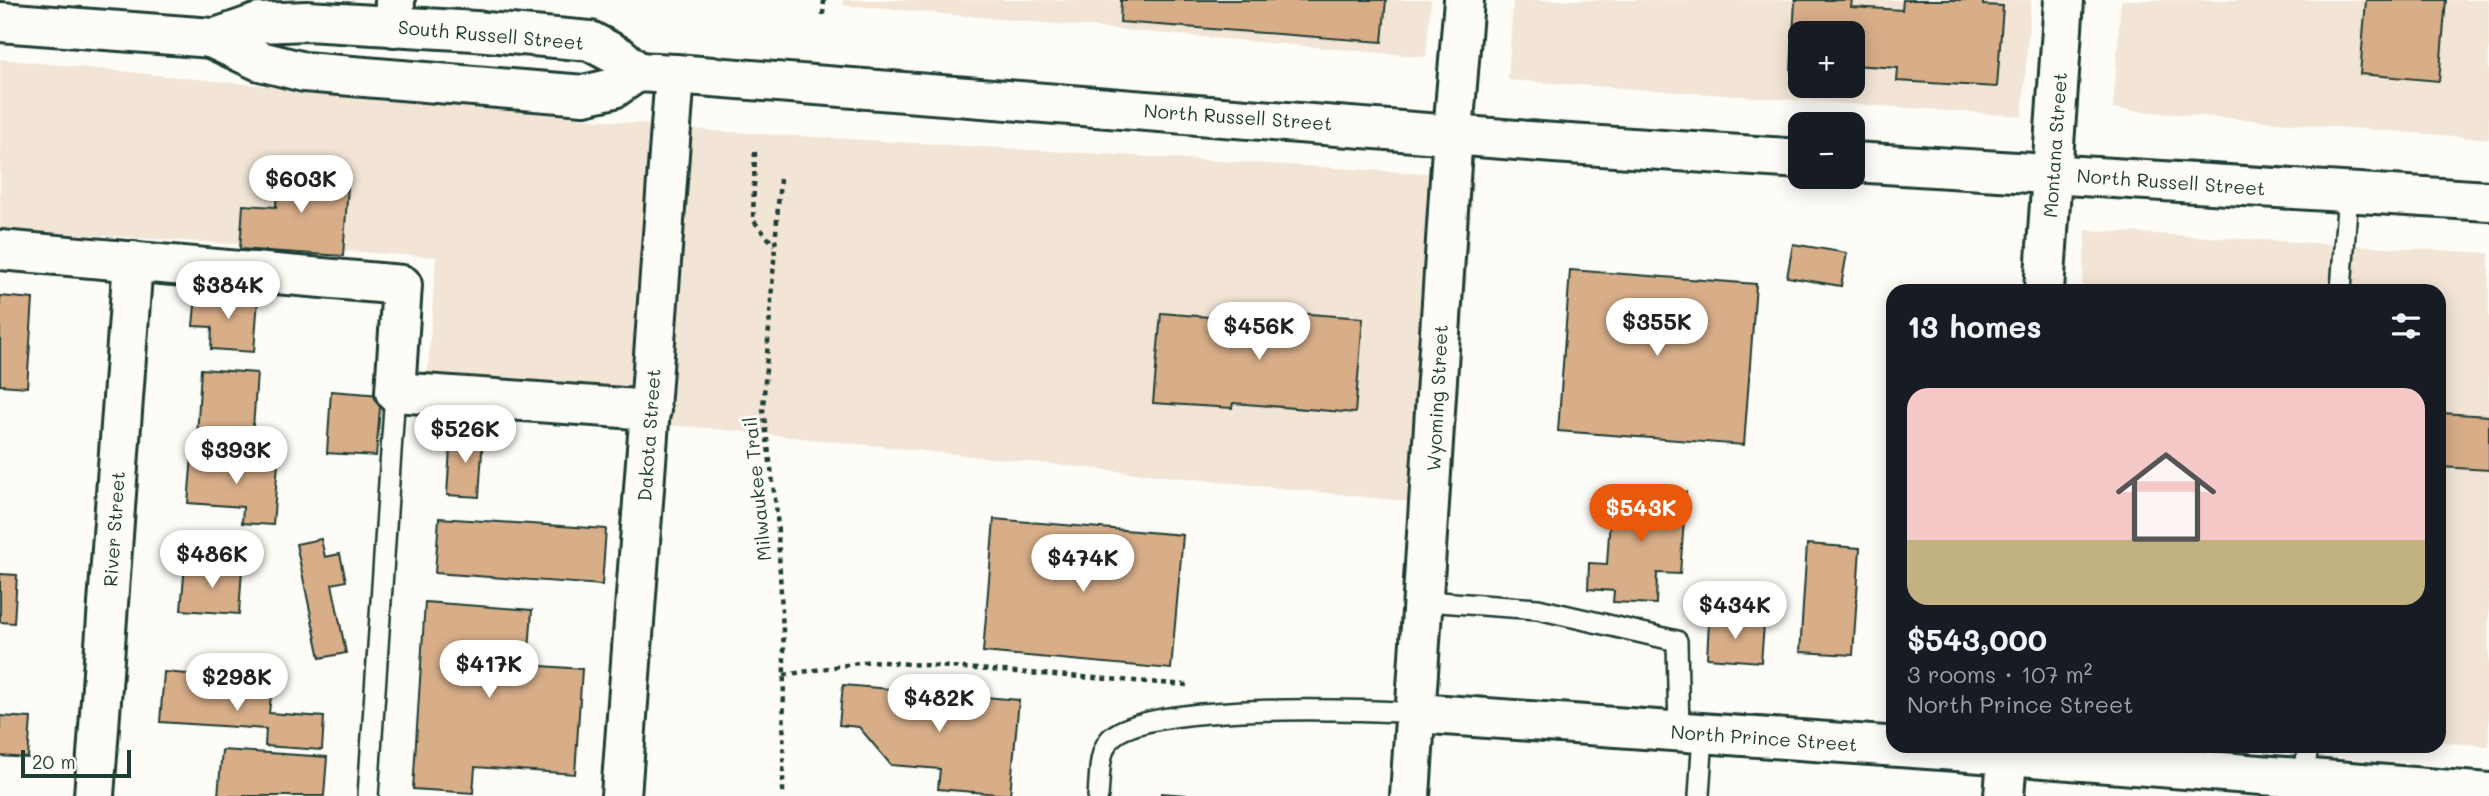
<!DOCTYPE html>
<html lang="en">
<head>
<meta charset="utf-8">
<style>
  body { margin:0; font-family:Mali,sans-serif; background:#20242c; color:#f1f3f6; height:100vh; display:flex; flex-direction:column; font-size:26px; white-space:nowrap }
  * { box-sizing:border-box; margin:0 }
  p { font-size:23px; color:#9ea1a6 }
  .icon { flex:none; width:38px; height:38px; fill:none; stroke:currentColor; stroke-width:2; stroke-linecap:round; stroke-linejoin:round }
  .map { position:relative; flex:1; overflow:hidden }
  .drawer { position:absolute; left:1886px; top:284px; width:560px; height:469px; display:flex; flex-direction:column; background:#171b24; border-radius:21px; box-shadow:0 4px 18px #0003 }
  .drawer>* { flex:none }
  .fabs { position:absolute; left:1788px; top:21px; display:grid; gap:14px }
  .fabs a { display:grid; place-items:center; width:77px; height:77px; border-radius:14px; background:#171b24; box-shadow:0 4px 18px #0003; font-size:35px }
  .scale { position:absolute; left:21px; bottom:18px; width:110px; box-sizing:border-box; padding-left:7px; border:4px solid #1f3d34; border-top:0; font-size:19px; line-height:24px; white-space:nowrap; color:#1f3d34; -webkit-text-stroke:5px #fdfcf7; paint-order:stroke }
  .price { position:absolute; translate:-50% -60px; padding:0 16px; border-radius:24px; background:#fff; color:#222; font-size:23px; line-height:46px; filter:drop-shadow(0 2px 4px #0008) }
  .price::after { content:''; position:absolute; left:50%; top:42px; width:21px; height:16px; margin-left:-10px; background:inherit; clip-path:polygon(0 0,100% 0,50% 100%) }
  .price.on { background:#ea580c; color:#fff }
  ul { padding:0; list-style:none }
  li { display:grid; align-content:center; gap:14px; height:371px; padding:0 21px }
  li span { display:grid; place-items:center; height:217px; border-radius:21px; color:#555 }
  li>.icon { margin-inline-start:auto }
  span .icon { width:126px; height:126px; fill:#fffc; stroke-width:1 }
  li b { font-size:30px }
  h2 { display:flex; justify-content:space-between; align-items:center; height:84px; padding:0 21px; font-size:30px }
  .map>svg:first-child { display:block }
  .built { fill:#f2e5d6; fill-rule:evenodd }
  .building { fill:#d8ae89; stroke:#1f3d34; stroke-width:2 }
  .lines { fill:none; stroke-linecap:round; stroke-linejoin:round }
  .lane-casing { stroke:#1f3d34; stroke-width:24 }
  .street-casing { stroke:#1f3d34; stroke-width:44 }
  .secondary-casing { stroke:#1f3d34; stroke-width:44 }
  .path { stroke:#1f3d34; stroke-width:4.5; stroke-dasharray:5 5; stroke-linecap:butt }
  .lane { stroke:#fdfcf7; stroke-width:19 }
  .street { stroke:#fdfcf7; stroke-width:38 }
  .secondary { stroke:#fdfcf7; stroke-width:38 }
  .labels { text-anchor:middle; stroke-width:6; stroke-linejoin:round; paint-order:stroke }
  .street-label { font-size:19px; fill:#1f3d34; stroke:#fdfcf7 }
</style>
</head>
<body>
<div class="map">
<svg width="2489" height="796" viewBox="0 0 2489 796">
  <rect width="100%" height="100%" fill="#fdfcf7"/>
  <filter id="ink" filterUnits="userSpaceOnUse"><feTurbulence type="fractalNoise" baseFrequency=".0143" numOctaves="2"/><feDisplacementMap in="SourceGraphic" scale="14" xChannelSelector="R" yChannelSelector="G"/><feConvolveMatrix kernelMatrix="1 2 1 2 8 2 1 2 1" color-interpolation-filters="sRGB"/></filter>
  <g filter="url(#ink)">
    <g class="built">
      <path d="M843 0H1431L1426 57 843 5Z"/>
      <path d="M1513 0H2031L2022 116 1508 80ZM1801 33H1853V86H1801Z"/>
      <path d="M2121 0H2489V139L2113 109Z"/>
      <path d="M0 59 713 131 1474 176 1451 506 696 427 425 411 436 257 0 229Z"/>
      <path d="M2086 230 2489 253V746L2440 742V290H2082Z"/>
    </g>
    <g class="building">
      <path d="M1121 0H1386L1382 42 1120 22Z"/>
      <path d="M1795 0H1852L1851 7 1902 10 1903 0H1983V5L2003 6 1997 87 1897 81 1898 68 1853 65V33H1801V72L1791 71Z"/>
      <path d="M2366 0H2446L2439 81 2360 74Z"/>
      <path d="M278 167 349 171 343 256 240 249 243 205 276 207Z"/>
      <path d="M1793 244 1847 253 1841 286 1787 277Z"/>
      <path d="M1570 270 1756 284 1744 445 1558 431Z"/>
      <path d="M196 295 258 299 254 352 211 349 212 327 193 326Z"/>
      <path d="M0 296 33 299 27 387 0 385Z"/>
      <path d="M1161 313 1295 324 1296 313 1363 318 1355 413 1233 403 1232 408 1153 403Z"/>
      <path d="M201 369 257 373 252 442 197 438Z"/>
      <path d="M331 391 381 395 376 456 327 453Z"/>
      <path d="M2441 413 2489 416V470L2440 467Z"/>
      <path d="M451 433 483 436 479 497 447 495Z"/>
      <path d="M192 456 278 463 273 525 242 523 243 507 188 503Z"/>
      <path d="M1612 487 1686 492 1680 574 1657 573 1656 604 1613 602 1614 591 1588 589 1589 563 1607 564Z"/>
      <path d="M439 518 606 529 602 585 435 573Z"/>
      <path d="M994 519 1183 535 1171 669 983 652Z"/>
      <path d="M321 539 325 557 340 554 346 581 332 584 346 653 320 658 296 544Z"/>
      <path d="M1807 544 1860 548 1853 655 1800 652Z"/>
      <path d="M185 565 242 569 239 614 181 610Z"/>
      <path d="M0 574 17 575 14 623 0 622Z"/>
      <path d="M425 602 532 610 528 665 582 669 575 774 475 767 473 793 413 789Z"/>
      <path d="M1709 621 1764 625 1761 662 1707 658Z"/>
      <path d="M164 672 198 675 197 691 271 696 269 713 324 717 322 750 265 746 266 729 160 722Z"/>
      <path d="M843 685 1019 700 1010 795 938 789 940 769 891 765 859 727 839 725Z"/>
      <path d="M0 716 31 718 28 758 0 756Z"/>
      <path d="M222 750 327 757 324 796H218Z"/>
      <path d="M1161 793 1199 796H1161Z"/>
    </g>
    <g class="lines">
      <g class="lane-casing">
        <g id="lane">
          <path d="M2341 290 2348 193"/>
          <path d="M1425 601 1538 609 1677 641 1679 732"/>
          <path d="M2303 782 2308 746"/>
          <path d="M368 796 395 392"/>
          <path d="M1098 796C1100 778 1098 753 1110 739 1143 701 1363 710 1416 713"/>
          <path d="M1699 796 1703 734"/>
        </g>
      </g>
      <g class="street-casing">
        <g id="street">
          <path d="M394 27 395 0"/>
          <path d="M1453 133 1464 0"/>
          <path d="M0 250 402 285 395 392 651 410"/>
          <path d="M2044 290 2064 0"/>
          <path d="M1416 713 1956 751 2489 793"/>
          <path d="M94 796 133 261"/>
          <path d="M621 796 675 74"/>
          <path d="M2004 796 2008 746"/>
        </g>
      </g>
      <g class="secondary-casing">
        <g id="secondary">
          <path d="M0 22 239 40"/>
          <path d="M213 39 260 61 304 72 584 95 614 88 637 72 675 74 1554 143 1801 159"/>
          <path d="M213 39 259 23 307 21 475 31 590 41 620 57 637 72"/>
          <path d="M1853 162 2489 201"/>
          <path d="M1410 796 1453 133"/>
        </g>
      </g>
      <g class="path">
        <path d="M823 15 824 0"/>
        <path d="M755 152 753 220 774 245"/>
        <path d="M780 179 763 409 777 514 784 651 783 796"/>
        <path d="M784 675 871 661 1187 685"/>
      </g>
      <use href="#lane" class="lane"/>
      <use href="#street" class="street"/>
      <use href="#secondary" class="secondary"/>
    </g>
  </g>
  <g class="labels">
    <g class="street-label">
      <text transform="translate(491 35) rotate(5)" y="7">South Russell Street</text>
      <text transform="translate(1238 117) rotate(4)" y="7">North Russell Street</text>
      <text transform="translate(2055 145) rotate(-86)" y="7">Montana Street</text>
      <text transform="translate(2171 182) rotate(4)" y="7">North Russell Street</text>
      <text transform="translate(1437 398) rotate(-87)" y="7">Wyoming Street</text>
      <text transform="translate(649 435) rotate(-86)" y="7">Dakota Street</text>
      <text transform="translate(757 489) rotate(-96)" y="7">Milwaukee Trail</text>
      <text transform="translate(114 529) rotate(-86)" y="7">River Street</text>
      <text transform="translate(1764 738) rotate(4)" y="7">North Prince Street</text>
    </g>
  </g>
</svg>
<div class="fabs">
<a>+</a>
<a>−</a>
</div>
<div class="scale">20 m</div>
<b class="price" style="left:301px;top:215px">$603K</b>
<b class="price" style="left:228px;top:321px">$384K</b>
<b class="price" style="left:1657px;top:358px">$355K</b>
<b class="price" style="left:1259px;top:362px">$456K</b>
<b class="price" style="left:465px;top:465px">$526K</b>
<b class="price" style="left:236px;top:486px">$393K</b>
<b class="price on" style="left:1641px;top:544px">$543K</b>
<b class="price" style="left:212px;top:590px">$486K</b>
<b class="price" style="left:1083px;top:594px">$474K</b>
<b class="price" style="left:1735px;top:641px">$434K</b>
<b class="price" style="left:489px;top:700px">$417K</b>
<b class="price" style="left:237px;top:713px">$298K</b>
<b class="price" style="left:939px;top:734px">$482K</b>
<section class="drawer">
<h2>13 homes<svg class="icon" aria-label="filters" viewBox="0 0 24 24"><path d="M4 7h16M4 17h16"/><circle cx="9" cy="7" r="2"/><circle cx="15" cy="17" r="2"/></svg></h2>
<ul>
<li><span style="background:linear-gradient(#f6c9c9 70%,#c2b280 0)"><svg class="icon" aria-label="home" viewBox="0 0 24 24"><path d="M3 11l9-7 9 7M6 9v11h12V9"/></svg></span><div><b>$543,000</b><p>3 rooms · 107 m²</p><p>North Prince Street</p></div></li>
</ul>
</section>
</div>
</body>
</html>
